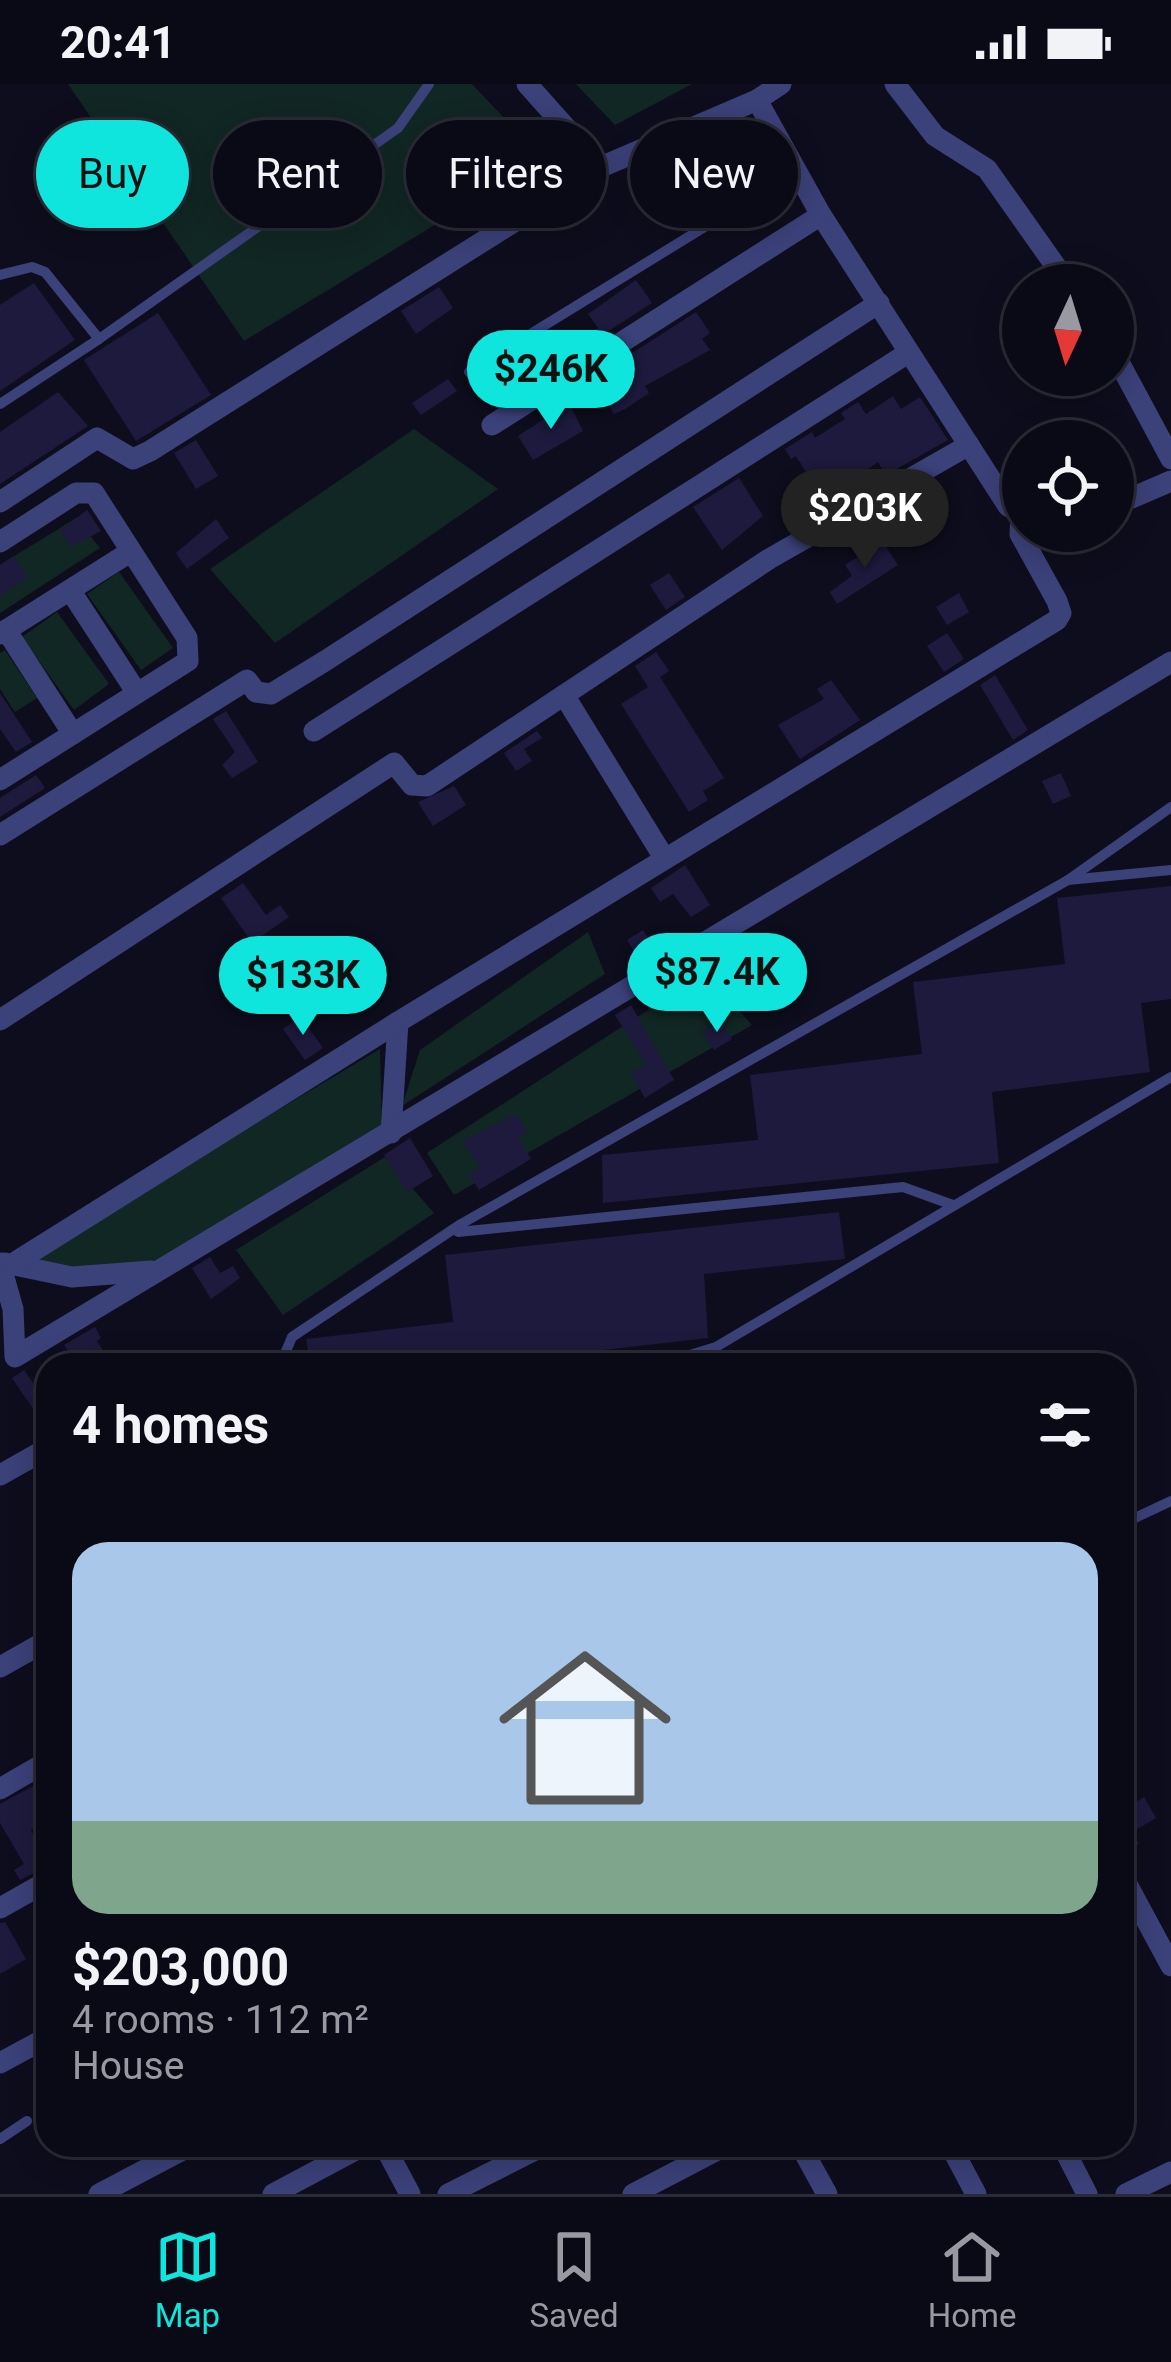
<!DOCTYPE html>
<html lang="en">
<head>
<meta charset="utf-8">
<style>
  body { margin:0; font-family:Roboto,sans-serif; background:#13131f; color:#f1f3f6; height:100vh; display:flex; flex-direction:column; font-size:45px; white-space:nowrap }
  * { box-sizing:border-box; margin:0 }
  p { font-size:39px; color:#999aa1 }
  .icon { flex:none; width:66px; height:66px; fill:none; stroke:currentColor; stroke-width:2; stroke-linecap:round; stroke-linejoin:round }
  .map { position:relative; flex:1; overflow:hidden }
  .drawer { position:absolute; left:36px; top:1269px; width:1098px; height:804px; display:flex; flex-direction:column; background:#0a0a16; border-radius:36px; box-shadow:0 6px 30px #0003,0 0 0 3px #2a2b35 }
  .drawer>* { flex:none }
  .hud { position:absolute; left:36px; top:36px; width:1101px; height:108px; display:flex; gap:24px }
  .needle { width:78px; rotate:184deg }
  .buttons { position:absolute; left:1002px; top:180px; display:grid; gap:24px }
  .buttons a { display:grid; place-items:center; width:132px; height:132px; border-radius:50%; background:#0a0a16; box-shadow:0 6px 30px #0003,0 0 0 3px #2a2b35; font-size:60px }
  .price { position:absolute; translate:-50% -102px; padding:0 27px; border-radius:42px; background:#0fe5dc; color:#111; font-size:39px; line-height:78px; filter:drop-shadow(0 3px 6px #0008) }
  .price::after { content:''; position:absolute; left:50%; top:72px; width:36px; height:27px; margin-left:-18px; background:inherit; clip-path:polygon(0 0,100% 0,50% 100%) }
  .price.on { background:#222; color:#fff }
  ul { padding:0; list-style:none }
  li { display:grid; align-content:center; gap:24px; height:636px; padding:0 36px }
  li span { display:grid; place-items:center; height:372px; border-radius:36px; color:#555 }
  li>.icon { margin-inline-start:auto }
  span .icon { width:216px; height:216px; fill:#fffc; stroke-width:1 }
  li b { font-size:51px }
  h2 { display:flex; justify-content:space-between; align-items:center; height:144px; padding:0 36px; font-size:51px }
  .pill { padding:0 42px; border-radius:54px; background:#0a0a16; box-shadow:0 6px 30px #0003,0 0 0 3px #2a2b35; font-size:42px; line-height:108px }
  .pill.on { background:#0fe5dc; color:#111 }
  .status { display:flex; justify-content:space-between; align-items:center; height:84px; padding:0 60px; background:#0a0a16; direction:ltr }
  .status svg { height:33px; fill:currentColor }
  .tabs { display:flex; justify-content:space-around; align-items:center; height:168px; border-top:3px solid #2a2b35; background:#0a0a16; font-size:33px; color:#999aa1 }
  .tabs a { display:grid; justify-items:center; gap:6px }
  .tabs .on { color:#0fe5dc }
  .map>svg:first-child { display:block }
  .green { fill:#112723 }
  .building { fill:#1d1a3d }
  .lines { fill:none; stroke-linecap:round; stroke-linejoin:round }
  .lane { stroke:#3b4179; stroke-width:10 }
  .street { stroke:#3b4179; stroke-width:21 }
</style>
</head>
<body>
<div class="status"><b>20:41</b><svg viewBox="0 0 49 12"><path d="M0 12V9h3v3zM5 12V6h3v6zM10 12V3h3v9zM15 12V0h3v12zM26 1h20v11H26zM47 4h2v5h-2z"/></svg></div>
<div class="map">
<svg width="1171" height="2110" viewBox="0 0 1171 2110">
  <rect width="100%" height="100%" fill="#0e0d1d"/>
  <g class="green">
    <path d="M68 0H472L543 75 244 257Z"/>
    <path d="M576 0H692L615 41Z"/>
    <path d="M414 345 498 405 275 559 210 485Z"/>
    <path d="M76 434 100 464 0 529V481Z"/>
    <path d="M119 488 173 564 141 586 87 510Z"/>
    <path d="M57 528 109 600 74 626 22 553Z"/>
    <path d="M5 566 37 614 15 628 0 605V569Z"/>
    <path d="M588 848 605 890 402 1022 420 966Z"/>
    <path d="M705 889 752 941 454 1111 427 1069Z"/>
    <path d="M380 965 382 1048 164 1178 73 1187 25 1177Z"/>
    <path d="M385 1073 434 1129 283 1231 236 1166Z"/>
  </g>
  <g class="building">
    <path d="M636 196 652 219 518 306 504 281 567 247 574 260 598 244 588 230Z"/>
    <path d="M34 199 75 256 0 307V221Z"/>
    <path d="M439 203 453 224 416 250 401 227Z"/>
    <path d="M696 228 710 249 702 255 710 266 645 302 649 309 625 325 614 330 608 320 600 325 585 304 592 295Z"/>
    <path d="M158 229 211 311 136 357 84 276Z"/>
    <path d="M448 295 457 307 421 331 412 319Z"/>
    <path d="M58 308 88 342 0 400V348Z"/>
    <path d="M893 312 901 325 920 313 948 356 886 391 878 378 840 404 846 414 828 424 796 372 791 375 785 365 812 348 815 354 845 335 841 329 858 318 866 330Z"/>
    <path d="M569 319 583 347 533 376 518 352Z"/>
    <path d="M196 356 218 392 196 405 174 369Z"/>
    <path d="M739 394 763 432 722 466 693 423Z"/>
    <path d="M87 426 101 447 71 463 60 447Z"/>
    <path d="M216 435 229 454 187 485 176 469Z"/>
    <path d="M882 457 898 481 837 520 830 508 852 492 845 481Z"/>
    <path d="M13 472 28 493 0 512V481Z"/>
    <path d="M669 489 685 513 666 526 650 501Z"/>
    <path d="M959 509 969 528 947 541 936 523Z"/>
    <path d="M947 549 964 575 944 588 927 562Z"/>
    <path d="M656 568 669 587 660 593 724 694 703 707 708 716 689 728 621 620 648 603 635 582Z"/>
    <path d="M995 591 1028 646 1013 656 980 601Z"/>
    <path d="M831 596 860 636 800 675 778 641 824 615 817 605Z"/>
    <path d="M0 609 32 658 16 668 0 645Z"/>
    <path d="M226 627 258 678 232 694 222 681 235 668 213 635Z"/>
    <path d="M537 647 542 654 524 665 532 677 516 687 504 669Z"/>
    <path d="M1061 689 1071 712 1053 720 1042 697Z"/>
    <path d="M36 691 45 704 0 733V714Z"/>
    <path d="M454 702 466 721 433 742 418 718Z"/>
    <path d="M685 781 710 821 691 833 673 810 660 818 651 804Z"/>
    <path d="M243 799 266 831 280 821 289 833 252 859 221 814Z"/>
    <path d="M1171 802V915L1141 919 1150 988 992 1008 999 1079 603 1119 602 1071 758 1056 750 991 922 970 913 898 1065 880 1057 814Z"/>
    <path d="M643 846 658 869 642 879 627 856Z"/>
    <path d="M260 853 273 871 249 887 237 870Z"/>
    <path d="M631 921 674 996 645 1014 631 990 646 981 615 931Z"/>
    <path d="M301 933 323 964 305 976 283 945Z"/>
    <path d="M720 936 732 955 714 966 702 947Z"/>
    <path d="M516 1030 527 1048 518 1054 531 1075 479 1106 469 1090 480 1084 463 1057Z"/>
    <path d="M410 1054 433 1092 407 1108 384 1071Z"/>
    <path d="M839 1128 845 1175 704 1190 708 1254 472 1281H311L306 1255 453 1238 445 1171Z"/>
    <path d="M210 1173 220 1189 233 1182 240 1194 211 1215 192 1184Z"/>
    <path d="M95 1243 101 1254 97 1257 112 1281H78L64 1261Z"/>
    <path d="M24 1286 46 1317 34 1326 12 1294Z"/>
    <path d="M48 1694V1737L31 1746 48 1782 20 1796 14 1786 24 1780 0 1739V1720Z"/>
    <path d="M1122 1698 1134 1719 1144 1713 1156 1734 1132 1748 1139 1760 1122 1770Z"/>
    <path d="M5 1838 26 1875 0 1890V1839Z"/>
  </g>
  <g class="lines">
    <g class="lane">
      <path d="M0 191 32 183 45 188 99 255 0 320"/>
      <path d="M99 255 398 44 429 0"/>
      <path d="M469 288 797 86"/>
      <path d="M1068 796 1171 786"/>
      <path d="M458 1148 903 1103 953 1121"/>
      <path d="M289 1281 284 1272 292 1253 461 1140 1068 796 1171 723"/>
      <path d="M594 1281 680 1274 716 1263 1171 993"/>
      <path d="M1122 1440 1171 1417"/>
      <path d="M0 2055 27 2037"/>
    </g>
    <g class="street">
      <path d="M527 0 601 83 757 16 821 131 1008 422 1023 431"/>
      <path d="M895 0 935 52 987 85 1069 201"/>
      <path d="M757 16 781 0"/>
      <path d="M1113 267 1171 375"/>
      <path d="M492 341 821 131"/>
      <path d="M0 418 97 354 133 375 150 367 601 83"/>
      <path d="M1113 422 1171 397"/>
      <path d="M0 458 76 409H94L187 554 188 577 0 696"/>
      <path d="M70 506 137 609"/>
      <path d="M6 546 73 650"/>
      <path d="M0 550 130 468"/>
      <path d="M564 611 663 772"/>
      <path d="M314 647 908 269"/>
      <path d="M0 751 247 596 256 608 271 610 325 577 879 219"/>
      <path d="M0 936 394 679 412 701 427 702 769 475 969 361"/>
      <path d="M391 1049 398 938 1057 536 1061 529 1057 517 1020 450 1021 430"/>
      <path d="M0 1179 13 1225 15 1273 1171 578"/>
      <path d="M5 1179 72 1193 151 1187"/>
      <path d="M14 1179 398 938"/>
      <path d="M0 1391 48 1364"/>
      <path d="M0 1583 48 1556"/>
      <path d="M0 1705 48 1677"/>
      <path d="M1122 1791 1171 1882"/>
      <path d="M0 1824 48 1797"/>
      <path d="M0 1979 48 1953"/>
      <path d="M384 2061 410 2110"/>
      <path d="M800 2061 827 2110"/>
      <path d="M950 2061 976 2110"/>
      <path d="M1062 2061 1087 2110"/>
      <path d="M99 2110 192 2061"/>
      <path d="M273 2110 365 2061"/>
      <path d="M448 2110 545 2061"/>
      <path d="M633 2110 727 2061"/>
      <path d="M1126 2110 1171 2088"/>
    </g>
  </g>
</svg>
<div class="buttons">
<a><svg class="needle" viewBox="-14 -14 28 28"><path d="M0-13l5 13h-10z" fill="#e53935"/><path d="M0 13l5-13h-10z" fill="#999aa1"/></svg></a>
<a><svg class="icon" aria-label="locate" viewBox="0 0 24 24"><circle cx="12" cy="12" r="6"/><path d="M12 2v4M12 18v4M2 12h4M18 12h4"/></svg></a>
</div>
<b class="price" style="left:551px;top:348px">$246K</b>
<b class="price on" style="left:865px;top:487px">$203K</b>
<b class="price" style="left:717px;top:951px">$87.4K</b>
<b class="price" style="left:303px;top:954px">$133K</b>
<div class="hud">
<a class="pill on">Buy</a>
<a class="pill">Rent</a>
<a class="pill">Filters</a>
<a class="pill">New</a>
</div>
<section class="drawer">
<h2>4 homes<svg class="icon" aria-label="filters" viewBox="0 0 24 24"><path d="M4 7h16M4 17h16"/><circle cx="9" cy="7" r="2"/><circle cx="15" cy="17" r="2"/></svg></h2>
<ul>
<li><span style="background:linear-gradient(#a9c7e8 75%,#7fa58c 0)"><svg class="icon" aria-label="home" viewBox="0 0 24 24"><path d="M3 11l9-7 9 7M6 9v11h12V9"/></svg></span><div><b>$203,000</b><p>4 rooms · 112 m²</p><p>House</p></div></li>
</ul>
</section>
</div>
<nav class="tabs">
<a class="on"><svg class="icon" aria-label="map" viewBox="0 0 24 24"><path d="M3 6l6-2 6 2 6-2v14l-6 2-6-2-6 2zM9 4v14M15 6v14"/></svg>Map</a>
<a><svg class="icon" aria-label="saved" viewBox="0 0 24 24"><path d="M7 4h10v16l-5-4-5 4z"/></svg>Saved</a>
<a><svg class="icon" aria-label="home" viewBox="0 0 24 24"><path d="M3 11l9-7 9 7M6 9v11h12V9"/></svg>Home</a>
</nav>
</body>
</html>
